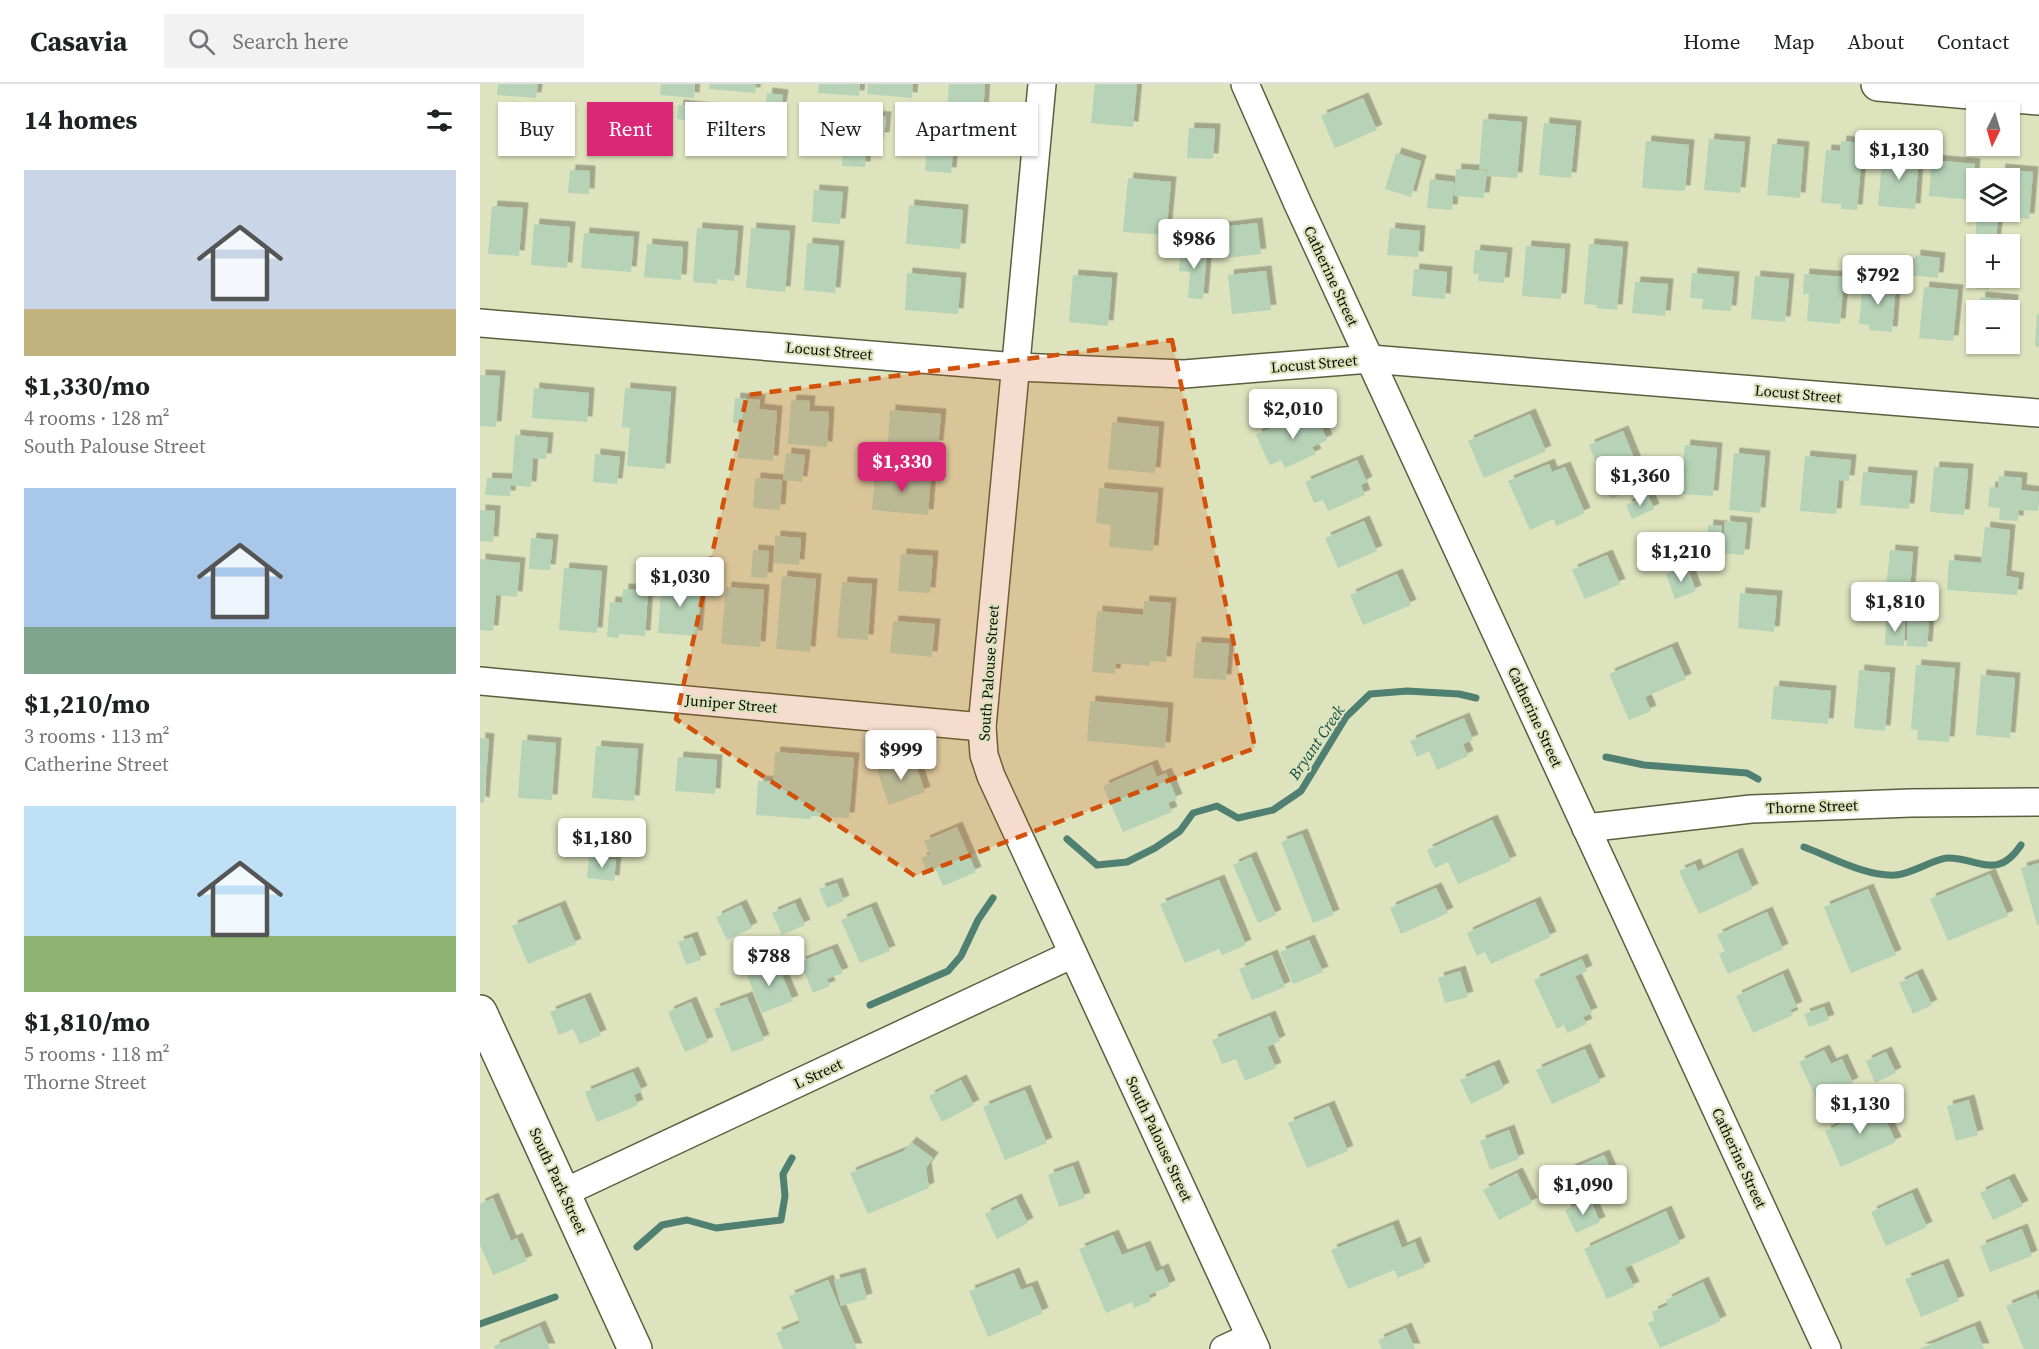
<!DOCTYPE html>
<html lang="en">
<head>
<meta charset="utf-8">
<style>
  body { margin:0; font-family:"Source Serif 4",serif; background:#f2f2f2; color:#202124; height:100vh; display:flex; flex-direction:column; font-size:22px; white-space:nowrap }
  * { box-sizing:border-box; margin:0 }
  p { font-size:20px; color:#757577 }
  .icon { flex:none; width:33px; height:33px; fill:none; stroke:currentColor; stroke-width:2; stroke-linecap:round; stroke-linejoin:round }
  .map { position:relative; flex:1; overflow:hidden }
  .panel { display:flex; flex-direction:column; background:#fff; width:480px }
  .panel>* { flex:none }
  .banner { position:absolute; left:18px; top:18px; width:570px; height:54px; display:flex; gap:12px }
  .needle { width:39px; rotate:185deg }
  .buttons { position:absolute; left:1486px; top:18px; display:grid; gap:12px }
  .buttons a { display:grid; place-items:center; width:54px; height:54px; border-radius:0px; background:#fff; box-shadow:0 2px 4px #0004; font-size:30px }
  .price { position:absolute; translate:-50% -51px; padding:0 14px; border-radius:6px; background:#fff; color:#222; font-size:20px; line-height:39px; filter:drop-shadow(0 2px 3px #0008) }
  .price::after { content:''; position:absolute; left:50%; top:36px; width:18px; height:14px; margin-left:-9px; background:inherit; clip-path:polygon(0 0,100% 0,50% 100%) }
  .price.selected { background:#db2777; color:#fff }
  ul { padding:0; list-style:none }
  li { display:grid; align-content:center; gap:12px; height:318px; padding:0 24px }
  li span { display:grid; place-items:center; height:186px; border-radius:0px; color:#555 }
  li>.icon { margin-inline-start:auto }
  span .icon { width:108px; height:108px; fill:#fffc; stroke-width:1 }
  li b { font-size:26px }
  h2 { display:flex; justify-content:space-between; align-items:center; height:72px; padding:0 24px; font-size:26px }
  .pill { padding:0 21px; border-radius:0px; background:#fff; box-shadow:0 2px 4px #0004; font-size:21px; line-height:54px }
  .pill.selected { background:#db2777; color:#fff }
  header { display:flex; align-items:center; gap:36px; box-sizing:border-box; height:84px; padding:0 30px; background:#fff; border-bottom:2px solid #e0e0e0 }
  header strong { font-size:28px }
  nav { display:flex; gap:33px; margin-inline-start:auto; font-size:21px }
  .search { width:420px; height:54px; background:#f2f2f2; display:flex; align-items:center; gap:15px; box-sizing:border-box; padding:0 21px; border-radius:0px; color:#757577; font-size:22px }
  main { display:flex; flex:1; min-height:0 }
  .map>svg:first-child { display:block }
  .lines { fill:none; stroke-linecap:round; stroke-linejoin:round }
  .stream { stroke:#508072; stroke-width:7 }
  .building { fill:#b6d3b7; filter:url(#shadow) }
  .street-casing { stroke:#5b5f3f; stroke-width:30 }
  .secondary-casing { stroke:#5b5f3f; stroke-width:36 }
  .street { stroke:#fff; stroke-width:27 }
  .secondary { stroke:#fff; stroke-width:33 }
  .marked { fill:#d2510b; fill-opacity:0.2; stroke:#d2510b; stroke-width:4.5; stroke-dasharray:12 8; stroke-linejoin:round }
  .labels { text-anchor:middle; stroke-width:4.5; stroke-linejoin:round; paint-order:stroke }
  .street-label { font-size:15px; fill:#0b0d03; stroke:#dde3bd }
  .water-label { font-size:16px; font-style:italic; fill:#165146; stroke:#dde3bd }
</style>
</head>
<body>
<header>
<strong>Casavia</strong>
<div class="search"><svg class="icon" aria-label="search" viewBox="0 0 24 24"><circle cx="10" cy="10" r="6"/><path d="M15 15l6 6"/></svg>Search here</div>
<nav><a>Home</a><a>Map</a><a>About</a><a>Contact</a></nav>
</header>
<main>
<section class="panel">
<h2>14 homes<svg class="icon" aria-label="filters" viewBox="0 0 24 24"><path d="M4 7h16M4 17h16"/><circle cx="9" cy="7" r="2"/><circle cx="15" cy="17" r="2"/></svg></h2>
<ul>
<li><span style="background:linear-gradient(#c9d6e8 75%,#c2b280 0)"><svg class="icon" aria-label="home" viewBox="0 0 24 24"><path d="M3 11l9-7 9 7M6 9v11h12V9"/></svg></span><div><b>$1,330/mo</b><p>4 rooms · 128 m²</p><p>South Palouse Street</p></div></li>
<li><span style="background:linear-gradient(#a9c7e8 75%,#7fa58c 0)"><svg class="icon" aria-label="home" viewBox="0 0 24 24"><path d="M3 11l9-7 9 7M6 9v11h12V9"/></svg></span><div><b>$1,210/mo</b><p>3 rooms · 113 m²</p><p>Catherine Street</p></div></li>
<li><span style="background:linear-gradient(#bfe0f5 70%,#8fb573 0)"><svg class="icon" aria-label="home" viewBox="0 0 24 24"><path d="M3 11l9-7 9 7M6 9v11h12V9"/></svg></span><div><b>$1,810/mo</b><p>5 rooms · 118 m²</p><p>Thorne Street</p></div></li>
</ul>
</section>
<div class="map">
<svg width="1559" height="1265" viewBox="0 0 1559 1265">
  <defs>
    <filter id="shadow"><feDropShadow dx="5.5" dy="-5.5" stdDeviation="0" flood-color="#0004"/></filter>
  </defs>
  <rect width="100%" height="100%" fill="#dde3bd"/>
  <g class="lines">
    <g class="stream">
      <path d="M1126 673 1164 681 1267 689 1278 695"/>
      <path d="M587 755 617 781 647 778 675 764 700 747 713 729 737 722 758 734 793 726 821 707 866 633 890 610 927 607 979 610 996 614"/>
      <path d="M1324 763C1351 773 1387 793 1416 791 1432 790 1455 774 1468 774 1499 774 1517 797 1541 761"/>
      <path d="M390 921 468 887 481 872 498 836 513 814"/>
      <path d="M157 1163 182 1141 207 1136 236 1144 301 1136 305 1112 303 1090 312 1074"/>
      <path d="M0 1240 75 1213"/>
    </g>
  </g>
  <g class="building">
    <path d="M18 0H58L56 14 17 11Z"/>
    <path d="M181 0H215L214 14 180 11Z"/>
    <path d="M230 0H276L275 9 229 5Z"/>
    <path d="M339 0H380L379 12 338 9Z"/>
    <path d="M388 0H433L432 14 387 10Z"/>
    <path d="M469 0H505L503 30 467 27Z"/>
    <path d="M615 0H657L653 43 611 39Z"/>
    <path d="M287 9 303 11 300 32 284 30Z"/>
    <path d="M883 14 897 46 855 64 841 32Z"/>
    <path d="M198 21 228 24 226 49 209 47 210 37 197 35Z"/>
    <path d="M446 26 472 29 469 50 444 47Z"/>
    <path d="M391 32 406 33 404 54H390Z"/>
    <path d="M1003 35 1042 38 1037 94 1007 92 1008 86 999 85Z"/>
    <path d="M370 38 387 39 385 83 362 82 363 59 369 60Z"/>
    <path d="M1064 39 1096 42 1091 94 1059 91Z"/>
    <path d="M709 44 735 45 733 75 707 74Z"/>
    <path d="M448 54 474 57 471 89 445 87Z"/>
    <path d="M1229 55 1265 58 1260 109 1224 106Z"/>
    <path d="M1166 57 1209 61 1205 107 1162 104Z"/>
    <path d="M1361 57 1383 59 1377 126 1361 125V120L1341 119 1346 66 1360 67Z"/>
    <path d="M1292 60 1324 63 1320 114 1287 111Z"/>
    <path d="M1403 68 1439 71 1435 125 1398 122Z"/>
    <path d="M916 69 941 77 931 113 905 105Z"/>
    <path d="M1452 76 1495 80 1492 116 1449 112Z"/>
    <path d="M976 85 1007 87 1004 114 974 112Z"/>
    <path d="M1520 85 1553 88 1549 135 1516 132V128H1530V94H1519Z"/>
    <path d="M90 86 110 87 109 110 88 109Z"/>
    <path d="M648 94 691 98 686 151 643 148Z"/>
    <path d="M950 95 974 98 972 126 947 124Z"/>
    <path d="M334 106 363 108 360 140 332 138Z"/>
    <path d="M429 121 483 126 480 165 426 160Z"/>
    <path d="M12 122 43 124 39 172 8 170Z"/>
    <path d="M1497 135 1518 138 1515 160 1494 161Z"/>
    <path d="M777 139 781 170 746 174 743 143Z"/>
    <path d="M54 140 90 143 87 184 51 181Z"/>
    <path d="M217 144 258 147 254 197 237 195V200L213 198Z"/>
    <path d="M271 144 310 147 305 208 266 204Z"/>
    <path d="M910 144 940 147 938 173 907 171Z"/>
    <path d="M104 149 154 153 151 188 101 184Z"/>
    <path d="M327 159 359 162 355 209 324 206Z"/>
    <path d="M167 160 203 163 201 196 164 193Z"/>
    <path d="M1109 160 1143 163 1137 226 1117 224V221L1104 220Z"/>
    <path d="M1046 162 1085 165 1081 215 1042 212Z"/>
    <path d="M701 164 727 166 723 215 708 214 710 188 699 187Z"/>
    <path d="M995 166 1027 169 1024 199 998 197 999 190 993 189Z"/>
    <path d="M1435 171 1460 174 1458 194 1420 190 1421 179 1434 181Z"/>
    <path d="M1494 181H1497V194H1510L1509 206 1492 204Z"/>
    <path d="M934 185 967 188 965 215 932 212Z"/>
    <path d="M786 187 791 226 752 230 748 191Z"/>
    <path d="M427 189 481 194 478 230 425 226Z"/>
    <path d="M1212 189 1254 193 1251 227 1222 225 1223 215 1210 214Z"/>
    <path d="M1324 190 1364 193 1360 240 1327 237 1329 210H1323Z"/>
    <path d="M593 191 632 194 628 242 589 238Z"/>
    <path d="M1275 192 1309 195 1305 238 1271 235Z"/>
    <path d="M1155 198 1188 200 1185 232 1152 229Z"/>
    <path d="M1383 198 1416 201 1412 248 1389 246V241L1379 240Z"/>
    <path d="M1444 203 1478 206 1473 257 1439 254Z"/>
    <path d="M1500 213 1533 216 1532 233H1530V226H1499Z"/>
    <path d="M1557 230H1559V263L1555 262Z"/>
    <path d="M1496 260H1529V265L1496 262Z"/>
    <path d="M0 291 20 292 16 343 0 342Z"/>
    <path d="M54 304 109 309 107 338 52 334Z"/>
    <path d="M145 304 191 308 185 385 147 382 150 344 142 343Z"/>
    <path d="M255 314 280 316 279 325 297 327 293 377 258 374 260 339H253Z"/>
    <path d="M311 316 330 317 329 327 349 328 347 363 308 360Z"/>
    <path d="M834 325 847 356 832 363 836 370 805 384 801 376 790 381 776 351Z"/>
    <path d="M410 326 461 330 458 362 408 358Z"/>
    <path d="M1050 330 1066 367 1004 394 988 357Z"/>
    <path d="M632 338 679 343 675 389 628 385Z"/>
    <path d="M1143 347 1165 401 1131 415 1109 361Z"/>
    <path d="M35 351 68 354 66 375 53 374 51 403 31 401 30 412 5 411 7 394 32 395Z"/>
    <path d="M1205 361 1237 364 1233 412 1200 410Z"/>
    <path d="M306 369 325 371 322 398 303 396Z"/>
    <path d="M1254 369 1285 372 1280 429 1249 426Z"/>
    <path d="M115 370 140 373 137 400 113 398Z"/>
    <path d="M1325 372 1371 376 1369 397 1359 396 1356 430 1320 427Z"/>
    <path d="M877 376 887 398 881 401 885 411 848 427 843 416 834 419 825 398Z"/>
    <path d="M1069 380 1072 388 1085 383 1105 429 1076 442 1074 435 1050 446 1028 397Z"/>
    <path d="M1454 383 1488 385 1484 431 1450 428Z"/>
    <path d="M395 388 451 392 448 431 392 426Z"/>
    <path d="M1383 388 1432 392 1429 425 1380 421Z"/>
    <path d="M1519 392 1542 394 1541 406 1559 408 1558 427 1539 426 1538 437 1519 436 1520 424 1508 423 1510 403 1518 404Z"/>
    <path d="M275 394 302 396 300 426 273 424Z"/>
    <path d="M619 404 678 409 673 467 629 463 631 441 616 439Z"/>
    <path d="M1168 411 1174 425 1152 435 1146 421Z"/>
    <path d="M0 426 15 427 13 458 0 457Z"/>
    <path d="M884 437 897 467 858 484 845 454Z"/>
    <path d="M1245 437 1267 439 1264 471 1242 469Z"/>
    <path d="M1228 441 1242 442 1241 464H1226Z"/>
    <path d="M1505 443 1530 446 1526 492 1539 494 1537 511 1467 506 1469 476 1501 479Z"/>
    <path d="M295 452 321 454 319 481 294 479Z"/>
    <path d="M51 454 73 456 70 486 49 485Z"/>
    <path d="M273 466 289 467 287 494 271 493Z"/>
    <path d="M1410 466 1433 468 1430 505 1406 503Z"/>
    <path d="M421 470 453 472 450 509 418 507Z"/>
    <path d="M1127 471 1140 500 1105 515 1092 486Z"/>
    <path d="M0 475 40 479 37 513 16 511 13 547 0 546Z"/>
    <path d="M1207 483 1216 507 1195 515 1186 490Z"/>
    <path d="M84 484 122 487 117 549 79 546Z"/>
    <path d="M917 490 931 521 883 541 870 511Z"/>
    <path d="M302 492 336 495 330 568 296 565Z"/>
    <path d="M182 496 222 499 217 552 178 549Z"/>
    <path d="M362 498 392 500 388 556 357 554Z"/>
    <path d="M246 503 284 506 280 563 241 560Z"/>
    <path d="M143 505 168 507 165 552 139 550V554L127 553 130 518 142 519Z"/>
    <path d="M1260 509 1297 512 1294 548 1258 544Z"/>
    <path d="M664 517 691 519 686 578 670 577V582L636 579 635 590 612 588 617 527 663 531Z"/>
    <path d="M1406 535 1425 536 1424 562 1405 561Z"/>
    <path d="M413 537 455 540 452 573 410 569Z"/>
    <path d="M1428 537 1449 538 1447 563 1427 562Z"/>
    <path d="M716 558 749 560 746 596 713 594Z"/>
    <path d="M1192 563 1206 595 1165 613 1171 627 1149 636 1129 590Z"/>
    <path d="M1436 581 1475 584 1469 658 1437 656 1438 646 1431 645Z"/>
    <path d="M1379 586 1410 589 1405 647 1374 644Z"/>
    <path d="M1501 591 1535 594 1530 654 1496 651Z"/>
    <path d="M1294 602 1351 607 1348 640 1291 635Z"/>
    <path d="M610 617 688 624 685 664 607 657Z"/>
    <path d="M984 634 993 656 983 660 988 672 957 686 949 667 937 673 930 657Z"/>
    <path d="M0 654 9 655 4 719 0 718Z"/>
    <path d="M42 656 76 659 72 716 38 714Z"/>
    <path d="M116 662 158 665 154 717 112 714Z"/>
    <path d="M295 668 374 674 369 734 331 732V735L276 731 278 697 293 698Z"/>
    <path d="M198 673 237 676 235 710 195 707Z"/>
    <path d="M433 673 445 708 409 721 397 686Z"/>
    <path d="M672 681 677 693 686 689 697 715 688 719 692 728 643 748 623 702Z"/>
    <path d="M1012 736 1031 777 978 800 968 778 955 784 947 766Z"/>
    <path d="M477 743 496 788 463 802 456 786 448 790 441 774 450 771 444 757Z"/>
    <path d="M822 750 854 831 833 839 801 758Z"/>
    <path d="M1257 769 1273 805 1219 830 1199 787 1215 780 1218 787Z"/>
    <path d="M109 773 136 776 134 797 107 794Z"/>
    <path d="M771 773 796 831 778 839 753 781Z"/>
    <path d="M1559 779V841H1557L1541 784Z"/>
    <path d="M1510 790 1528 832 1468 857 1450 815Z"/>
    <path d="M739 796 766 861 742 871 739 865 705 879 680 820Z"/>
    <path d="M357 799 364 817 347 824 339 805Z"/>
    <path d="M956 804 968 829 921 850 910 824Z"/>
    <path d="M1388 805 1416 871 1371 889 1344 823Z"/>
    <path d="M1055 818 1071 853 1011 880 1005 868 997 872 987 849Z"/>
    <path d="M315 819 325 841 302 851 292 829Z"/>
    <path d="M261 821 272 844 247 856 236 833Z"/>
    <path d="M80 822 96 860 48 880 32 842Z"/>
    <path d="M391 823 410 867 380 879 361 836Z"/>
    <path d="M1287 828 1303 865 1248 890 1239 870 1245 867 1237 851Z"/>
    <path d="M212 853 221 876 206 881 198 858Z"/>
    <path d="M829 856 843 888 813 900 800 868Z"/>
    <path d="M352 865 363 889 347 895 350 902 333 909 320 878Z"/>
    <path d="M792 871 805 903 772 916 759 885Z"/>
    <path d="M1102 875 1107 887 1095 892 1112 929 1103 933 1107 940 1087 949 1084 941 1077 945 1054 896Z"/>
    <path d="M296 877 313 917 282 929 266 889Z"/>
    <path d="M980 887 988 913 965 919 958 894Z"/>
    <path d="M1303 890 1317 923 1310 926 1313 931 1273 949 1256 912Z"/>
    <path d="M1437 890 1452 921 1433 930 1419 899Z"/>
    <path d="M267 913 284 956 252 968 234 925Z"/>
    <path d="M105 914 121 951 100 960 93 945 79 951 70 928Z"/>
    <path d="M211 918 228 958 205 968 188 928Z"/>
    <path d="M1344 923 1349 936 1329 943 1324 930Z"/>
    <path d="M790 932 800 957 787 963 796 984 765 997 756 975 742 980 732 956Z"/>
    <path d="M1105 965 1120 998 1072 1020 1056 986Z"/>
    <path d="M1344 966 1351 980 1362 975 1373 999 1337 1016 1319 978Z"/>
    <path d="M1406 968 1416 989 1395 999 1386 977Z"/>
    <path d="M1014 981 1024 1004 991 1020 980 996Z"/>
    <path d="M153 988 162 1007 154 1011 158 1021 117 1038 105 1008Z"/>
    <path d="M481 996 494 1021 462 1038 449 1012Z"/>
    <path d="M545 1006 567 1059 525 1076 503 1023Z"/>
    <path d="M1489 1016 1498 1051 1476 1057 1467 1022Z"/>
    <path d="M849 1022 868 1067 827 1084 808 1039Z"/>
    <path d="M1399 1022 1416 1058 1361 1083 1345 1047 1363 1039 1360 1033 1378 1024 1380 1031Z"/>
    <path d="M1029 1046 1039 1075 1010 1086 1000 1057Z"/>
    <path d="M431 1058 453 1074 446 1084 449 1104 388 1130 370 1089 424 1067Z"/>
    <path d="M1124 1071 1137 1100 1102 1115 1089 1086Z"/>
    <path d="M593 1082 605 1114 579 1123 568 1091Z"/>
    <path d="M1037 1089 1052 1119 1019 1136 1003 1106Z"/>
    <path d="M1529 1095 1543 1122 1513 1136 1500 1109Z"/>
    <path d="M1432 1109 1447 1143 1406 1162 1391 1128Z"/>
    <path d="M13 1114 31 1157 37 1154 47 1177 13 1191 0 1161V1120Z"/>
    <path d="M536 1115 548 1139 517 1155 505 1130Z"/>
    <path d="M1110 1115 1120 1138 1096 1149 1085 1126Z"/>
    <path d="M1186 1127 1200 1159 1145 1184 1154 1203 1127 1215 1104 1165Z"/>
    <path d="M913 1141 922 1164 935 1158 945 1183 918 1194 914 1186 868 1205 851 1166Z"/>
    <path d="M1542 1145 1552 1172 1510 1188 1500 1162Z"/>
    <path d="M633 1151 642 1171 665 1162 676 1188 683 1185 690 1202 669 1211 671 1217 654 1224 652 1218 626 1229 599 1165Z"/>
    <path d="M1463 1180 1479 1217 1441 1233 1425 1195Z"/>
    <path d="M380 1189 387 1215 361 1222 354 1196Z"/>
    <path d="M534 1189 541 1206 552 1202 563 1229 508 1253 489 1207Z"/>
    <path d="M348 1196 377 1265H303L296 1249 320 1239 309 1212Z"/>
    <path d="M1223 1198 1241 1237 1180 1264 1168 1239 1175 1236 1172 1228 1188 1221 1186 1216Z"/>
    <path d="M1556 1210 1559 1217V1265H1544L1526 1222Z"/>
    <path d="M60 1242 70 1265H15L14 1262Z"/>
    <path d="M1495 1242 1504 1265H1439Z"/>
    <path d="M926 1244 935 1265H902L898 1256Z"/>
  </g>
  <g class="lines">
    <g class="street-casing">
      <g id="street">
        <path d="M562 0 502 643 504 671 511 692 776 1265"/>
        <path d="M765 0 818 120 1347 1265"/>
        <path d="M0 239 537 283 704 290 890 275 1559 329"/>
        <path d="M0 597 502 643"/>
        <path d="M1106 744 1271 725 1431 719 1559 718"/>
        <path d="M83 1109 593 870"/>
        <path d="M744 1265 770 1253"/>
      </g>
    </g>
    <g class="secondary-casing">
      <g id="secondary">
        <path d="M1398 0 1559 14"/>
        <path d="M0 928 155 1265"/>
      </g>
    </g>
    <use href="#street" class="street"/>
    <use href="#secondary" class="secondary"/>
  </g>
  <path class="marked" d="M692 256 775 664 435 792 196 635 267 311Z"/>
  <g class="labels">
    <g class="street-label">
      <text transform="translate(851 192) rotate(65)" y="5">Catherine Street</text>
      <text transform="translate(349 267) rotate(5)" y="5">Locust Street</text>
      <text transform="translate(834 280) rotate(-5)" y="5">Locust Street</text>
      <text transform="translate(1318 310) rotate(5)" y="5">Locust Street</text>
      <text transform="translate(509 589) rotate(-86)" y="5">South Palouse Street</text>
      <text transform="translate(251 620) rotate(5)" y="5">Juniper Street</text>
      <text transform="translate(1055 633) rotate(65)" y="5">Catherine Street</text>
      <text transform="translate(1332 723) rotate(-2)" y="5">Thorne Street</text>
      <text transform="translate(338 990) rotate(-25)" y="5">L Street</text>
      <text transform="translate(679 1055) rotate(65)" y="5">South Palouse Street</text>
      <text transform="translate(1259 1074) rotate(65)" y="5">Catherine Street</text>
      <text transform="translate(78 1097) rotate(65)" y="5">South Park Street</text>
    </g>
    <g class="water-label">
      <text transform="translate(836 658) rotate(-56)" y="6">Bryant Creek</text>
    </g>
  </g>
</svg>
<div class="buttons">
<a><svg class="needle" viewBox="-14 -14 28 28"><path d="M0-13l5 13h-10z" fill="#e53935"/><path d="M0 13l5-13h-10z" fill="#757577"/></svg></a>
<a><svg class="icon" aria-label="layers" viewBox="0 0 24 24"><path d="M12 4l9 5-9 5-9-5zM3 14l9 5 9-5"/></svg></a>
<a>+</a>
<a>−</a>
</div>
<b class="price" style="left:1419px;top:97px">$1,130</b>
<b class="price" style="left:714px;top:186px">$986</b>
<b class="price" style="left:1398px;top:222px">$792</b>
<b class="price" style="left:813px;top:356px">$2,010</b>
<b class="price selected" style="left:422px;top:409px">$1,330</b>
<b class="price" style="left:1160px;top:423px">$1,360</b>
<b class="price" style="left:1201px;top:499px">$1,210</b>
<b class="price" style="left:200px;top:524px">$1,030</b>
<b class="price" style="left:1415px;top:549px">$1,810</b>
<b class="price" style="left:421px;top:697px">$999</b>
<b class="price" style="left:122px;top:785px">$1,180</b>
<b class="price" style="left:289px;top:903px">$788</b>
<b class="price" style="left:1380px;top:1051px">$1,130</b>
<b class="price" style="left:1103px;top:1132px">$1,090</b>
<div class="banner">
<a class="pill">Buy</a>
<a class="pill selected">Rent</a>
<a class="pill">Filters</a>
<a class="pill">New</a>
<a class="pill">Apartment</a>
</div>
</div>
</main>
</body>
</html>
